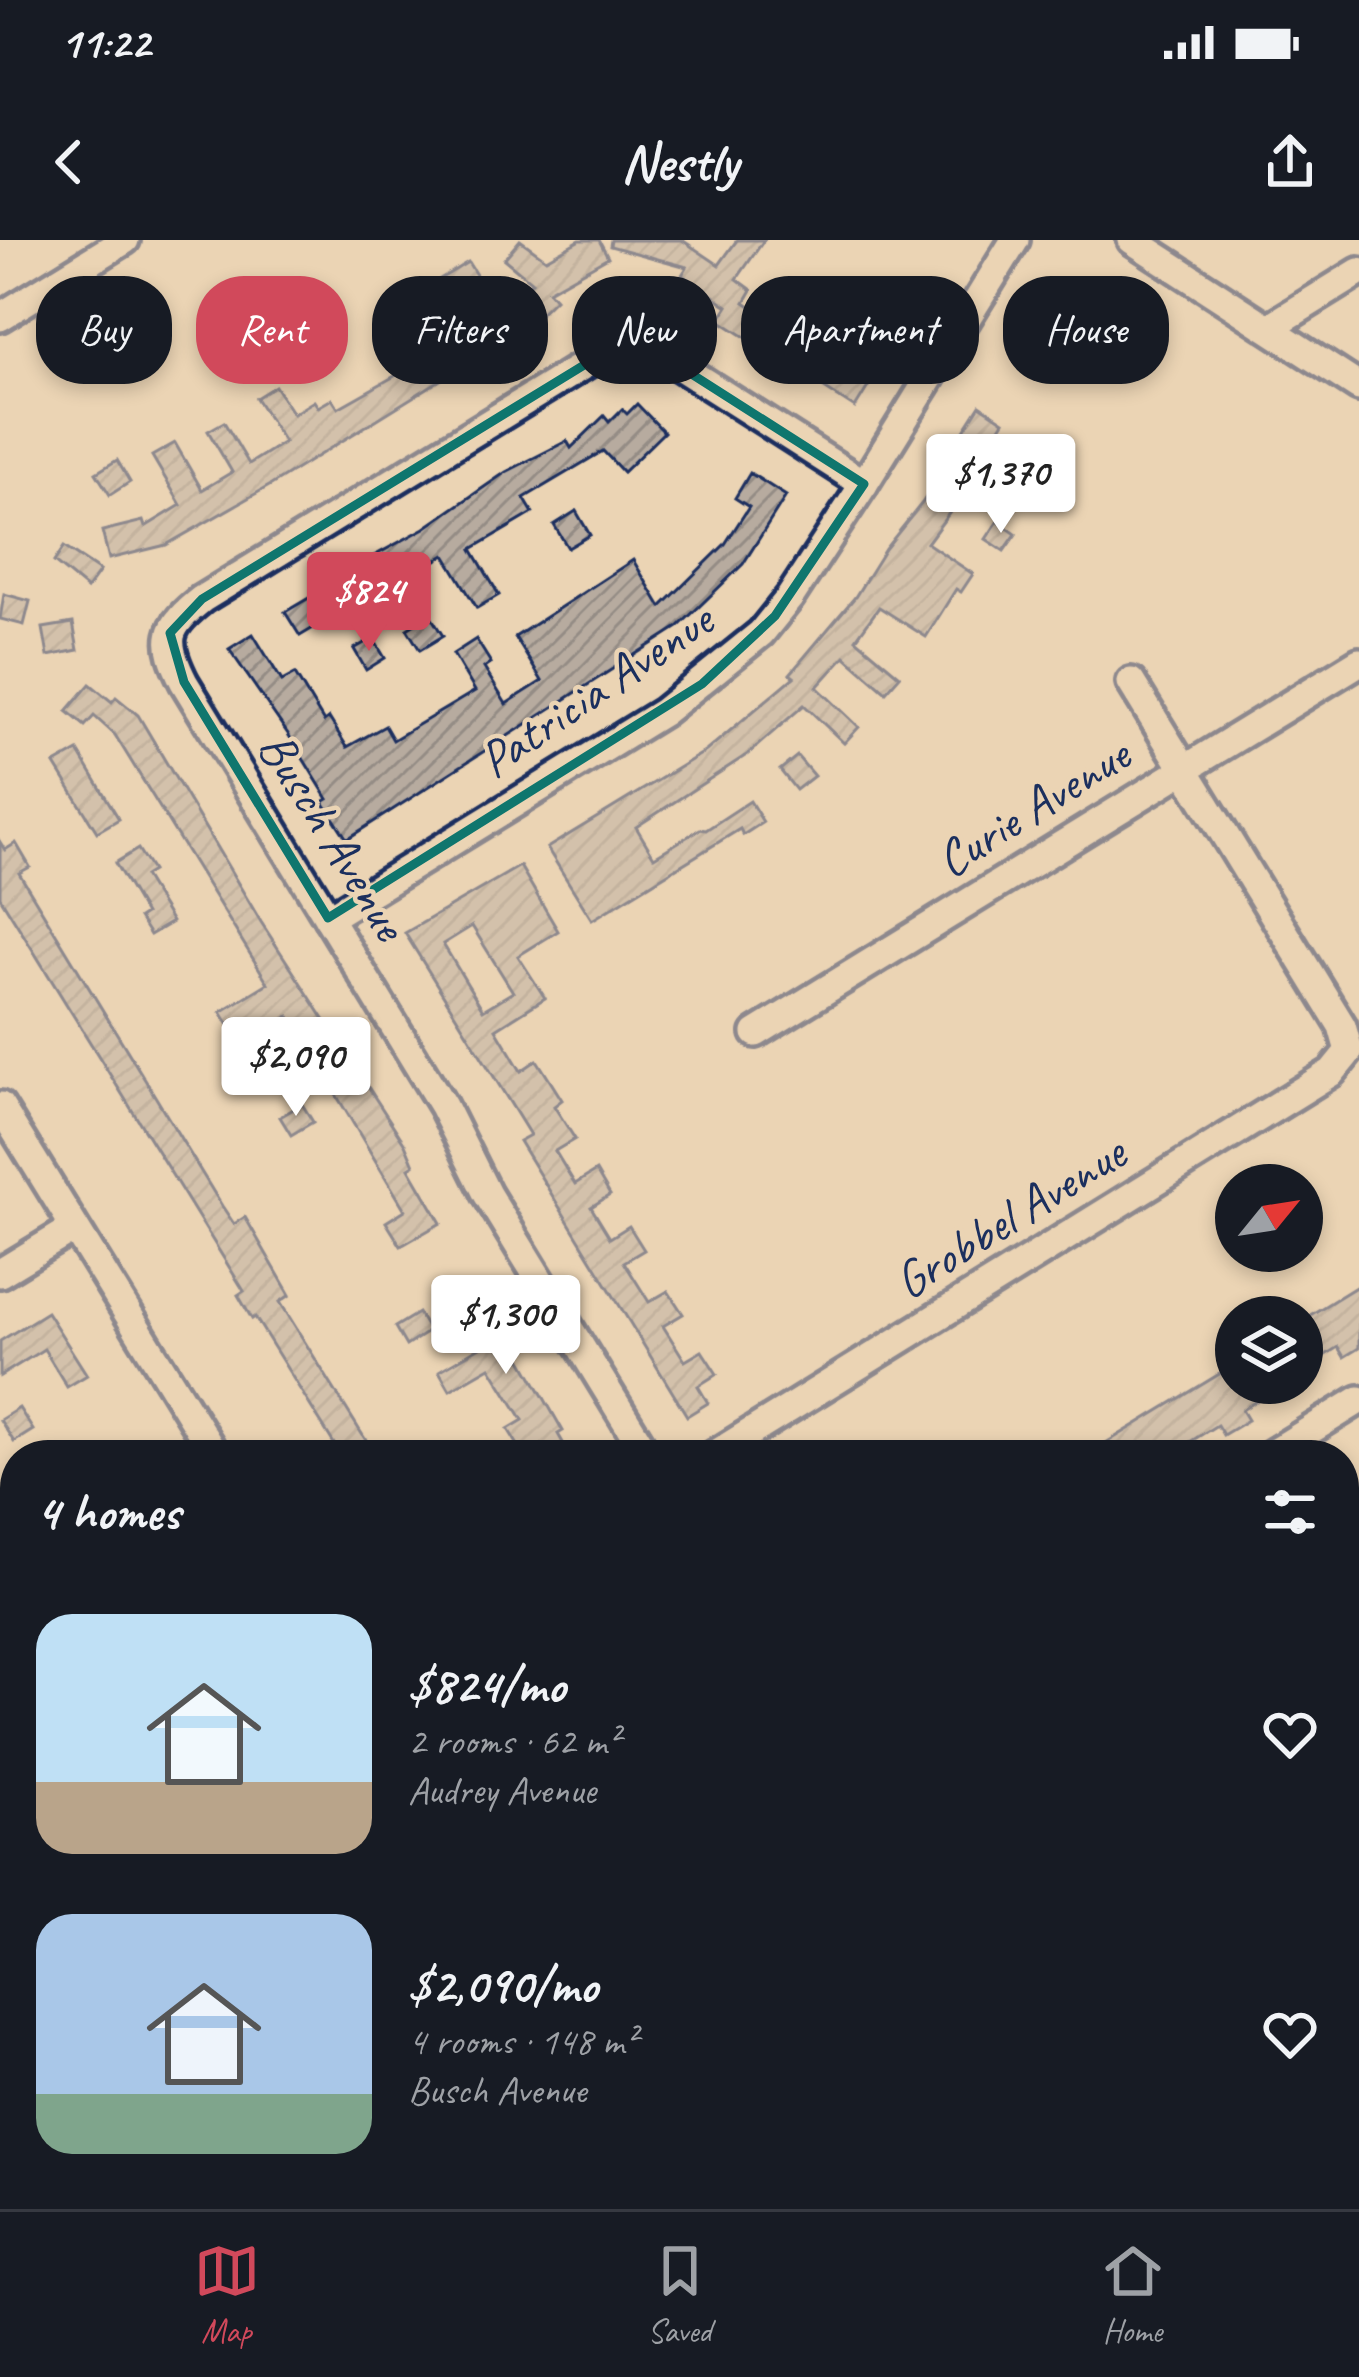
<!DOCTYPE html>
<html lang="en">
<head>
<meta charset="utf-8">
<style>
  body { margin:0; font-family:Caveat,sans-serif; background:#20242c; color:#f1f3f6; height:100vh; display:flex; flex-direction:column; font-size:45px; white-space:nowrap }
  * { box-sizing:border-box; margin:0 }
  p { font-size:39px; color:#9ea1a6 }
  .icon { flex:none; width:66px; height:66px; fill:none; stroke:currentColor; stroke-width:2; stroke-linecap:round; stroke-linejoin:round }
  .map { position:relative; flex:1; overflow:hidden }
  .details { position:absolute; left:0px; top:1200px; width:1359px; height:771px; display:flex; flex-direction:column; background:#171b24; border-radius:48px 48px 0 0; box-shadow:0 6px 18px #0003 }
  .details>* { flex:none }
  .hud { position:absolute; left:36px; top:36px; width:1287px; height:108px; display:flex; gap:24px }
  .needle { width:78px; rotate:60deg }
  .buttons { position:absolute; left:1215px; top:924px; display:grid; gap:24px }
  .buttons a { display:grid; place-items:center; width:108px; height:108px; border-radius:50%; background:#171b24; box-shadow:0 6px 18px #0003; font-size:60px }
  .price { position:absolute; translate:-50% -102px; padding:0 27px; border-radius:12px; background:#fff; color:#222; font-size:39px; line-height:78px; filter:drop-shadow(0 3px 6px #0008) }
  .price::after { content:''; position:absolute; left:50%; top:72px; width:36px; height:27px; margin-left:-18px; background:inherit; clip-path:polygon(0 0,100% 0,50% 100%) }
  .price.on { background:#d1495b; color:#fff }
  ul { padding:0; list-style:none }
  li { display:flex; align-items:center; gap:36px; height:300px; padding:0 36px }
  li span { display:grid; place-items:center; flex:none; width:336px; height:240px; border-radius:36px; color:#555 }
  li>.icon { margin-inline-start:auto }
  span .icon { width:144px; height:144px; fill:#fffc; stroke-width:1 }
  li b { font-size:51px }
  h2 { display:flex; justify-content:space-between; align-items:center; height:144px; padding:0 36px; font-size:51px }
  .tag { padding:0 42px; border-radius:48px; background:#171b24; box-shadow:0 6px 18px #0003; font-size:42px; line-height:108px }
  .tag.on { background:#d1495b; color:#fff }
  .status { display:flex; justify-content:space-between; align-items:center; height:84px; padding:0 60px; background:#171b24; direction:ltr }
  .status svg { height:33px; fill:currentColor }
  header { display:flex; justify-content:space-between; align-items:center; height:156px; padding:0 36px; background:#171b24; font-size:54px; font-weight:700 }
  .tab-bar { display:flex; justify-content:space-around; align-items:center; height:168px; border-top:3px solid #363941; background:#171b24; font-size:33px; color:#9ea1a6 }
  .tab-bar a { display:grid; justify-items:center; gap:6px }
  .tab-bar .on { color:#d1495b }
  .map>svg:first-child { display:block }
  .building { fill:url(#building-hatch); stroke:#1b2f5e; stroke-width:3; fill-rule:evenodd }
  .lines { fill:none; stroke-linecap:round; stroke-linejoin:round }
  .street-casing { stroke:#1b2f5e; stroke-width:36 }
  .street { stroke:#ebd4b4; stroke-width:27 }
  .marked { fill:none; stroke:#0f766e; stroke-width:9; stroke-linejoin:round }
  .labels { text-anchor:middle; stroke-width:9; stroke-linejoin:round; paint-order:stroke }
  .street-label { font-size:51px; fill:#1b2f5e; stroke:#ebd4b4 }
</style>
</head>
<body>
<div class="status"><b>11:22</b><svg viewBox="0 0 49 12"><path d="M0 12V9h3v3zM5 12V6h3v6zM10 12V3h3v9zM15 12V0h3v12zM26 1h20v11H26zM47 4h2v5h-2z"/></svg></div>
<header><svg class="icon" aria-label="back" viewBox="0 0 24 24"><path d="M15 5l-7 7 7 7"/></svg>Nestly<svg class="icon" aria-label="share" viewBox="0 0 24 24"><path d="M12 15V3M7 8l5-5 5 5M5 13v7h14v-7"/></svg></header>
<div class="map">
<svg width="1359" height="1969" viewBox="0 0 1359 1969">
  <defs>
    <pattern id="building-hatch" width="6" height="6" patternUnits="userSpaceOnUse" patternTransform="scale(3)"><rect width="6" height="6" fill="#b7ab9f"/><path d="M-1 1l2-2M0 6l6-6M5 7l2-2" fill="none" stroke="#948c85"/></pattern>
  </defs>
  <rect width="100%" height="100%" fill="#ebd4b4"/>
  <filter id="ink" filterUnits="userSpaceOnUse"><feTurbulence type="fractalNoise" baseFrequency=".00833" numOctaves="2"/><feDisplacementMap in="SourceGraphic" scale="24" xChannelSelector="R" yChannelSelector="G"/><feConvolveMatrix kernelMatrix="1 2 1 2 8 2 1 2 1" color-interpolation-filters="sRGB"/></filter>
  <g filter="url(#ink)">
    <g class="building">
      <path d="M520 0 546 19 580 0H599L608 17 548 51 555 59 526 87 271 245 166 305 109 319 102 291 143 281 145 287 181 265 152 216 175 203 202 250 232 232 208 191 224 182 249 224 284 202 256 158 275 146 293 174 314 161 318 167 332 159 338 168 393 137 432 114 408 75 447 51 440 39 468 22 499 72 532 42 504 19Z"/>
      <path d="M611 0H682L719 25 737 0H764L737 39 752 50 745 62 846 130 874 89 895 103 855 168 719 80 728 66 682 35 687 27 610 6Z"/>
      <path d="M133 83 148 108 114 134 97 105Z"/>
      <path d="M637 164 664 192 623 232 603 211 524 258 533 273 472 309 499 355 477 368 445 315 407 338 411 345 393 356 381 335 315 375 320 384 300 396 285 372 324 349 321 345 425 288 506 232 567 201 571 208 604 176 609 182 622 169 627 174Z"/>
      <path d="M980 165 1004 181 997 192 1009 200 998 218 990 213 969 244 981 252 970 268 959 260 927 303 973 334 961 352 956 349 926 397 879 367 856 399 900 436 886 452 845 416 817 447 859 487 844 503 804 465 748 514 636 587 654 617 700 589 706 590 750 561 763 582 743 595 740 589 592 680 547 608 706 511 794 437 790 434 855 357 885 309 922 263 962 204 957 201Z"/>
      <path d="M117 220 130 242 110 255 96 233Z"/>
      <path d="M750 233 786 256 743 324 678 387 347 599 323 562 328 559 288 494 229 409 253 394 282 441 295 434 324 482 329 478 347 507 385 486 393 500 475 451 453 414 476 399 491 423 484 428 506 464 542 441 515 397 633 320 661 367 725 304 749 267 735 258Z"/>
      <path d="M576 271 590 295 568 308 554 285Z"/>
      <path d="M998 281 1016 294 1004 311 986 299Z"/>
      <path d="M64 307 100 331 87 349 54 322Z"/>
      <path d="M4 354 30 361 24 385 0 379Z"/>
      <path d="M430 375 443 396 420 410 407 389Z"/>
      <path d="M73 383 78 410 48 416 43 388Z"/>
      <path d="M373 398 385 418 366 430 354 409Z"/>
      <path d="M90 444 112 462 116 457 138 475 261 682 405 904 414 925 409 928 441 983 401 1006 386 982 405 970 289 776 245 803 239 793 235 795 221 772 268 743 115 495 94 476 85 486 67 471Z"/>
      <path d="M78 511 119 579 97 592 55 524Z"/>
      <path d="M797 516 814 536 796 550 780 530Z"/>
      <path d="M0 602 5 610 16 603 30 627 19 633 222 966 234 984 245 977 290 1055 280 1062 375 1215H341L255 1077 252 1079 238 1055 244 1051 0 657Z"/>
      <path d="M138 609 152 631 144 636 172 682 150 695 139 678 145 674 115 623Z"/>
      <path d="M520 626 558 691 518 716 545 758 496 789 521 831 537 820 562 860 554 866 575 899 555 911 575 944 596 931 610 955 591 967 610 998 629 986 644 1010 624 1022 649 1062 668 1051 683 1074 663 1086 685 1121 702 1111 717 1134 698 1146 708 1163 687 1176 519 901 530 895 405 693ZM472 686 513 752 483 770 443 704Z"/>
      <path d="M302 864 313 882 291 895 280 877Z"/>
      <path d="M1359 1045V1108L1344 1117 1338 1107 1302 1130V1080Z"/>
      <path d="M480 1046 563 1191 558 1194 570 1215H524L508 1189 523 1180 490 1127 450 1150 439 1131 480 1107 453 1063Z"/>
      <path d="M47 1072 87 1135 67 1147 44 1109 0 1136V1101Z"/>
      <path d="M418 1073 429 1091 406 1106 395 1087Z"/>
      <path d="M1236 1124V1143H1285L1242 1170 1248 1180 1223 1195 1217 1185 1185 1205 1191 1215H1086Z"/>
      <path d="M19 1168 33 1190 14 1202 0 1180Z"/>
    </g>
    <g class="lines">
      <g class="street-casing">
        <g id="street">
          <path d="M1132 0 1359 147"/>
          <path d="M0 77 125 0"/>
          <path d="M1270 87 1359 32"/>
          <path d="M328 678 663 472 761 393 790 357 864 244 1015 0"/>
          <path d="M756 793 1359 422"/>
          <path d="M0 866 215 1215"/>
          <path d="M0 1033 74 988"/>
          <path d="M647 1215 487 954 443 866 184 442C163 400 165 388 202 359L607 111 633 106 657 112 864 244"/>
          <path d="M714 1215 1332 832 1349 811 1342 786 1131 442"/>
          <path d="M1270 1215 1359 1160"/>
          <path d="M0 1605 15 1596"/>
          <path d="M1344 1677 1359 1702"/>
          <path d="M1344 1940 1359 1930"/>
          <path d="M667 1956 675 1969"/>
          <path d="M962 1956 970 1969"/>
          <path d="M1234 1956 1242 1969"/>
          <path d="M415 1969 437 1956"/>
          <path d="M1297 1969 1318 1956"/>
        </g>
      </g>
      <use href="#street" class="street"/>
    </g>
  </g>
  <path d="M0 0H1359V1969H0ZM607 111 657 112 864 244 775 376 702 444 328 678 184 442 170 393 202 359Z" fill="#ebd4b4" fill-opacity=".55" fill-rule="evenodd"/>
  <path class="marked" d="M607 111 657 112 864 244 775 376 702 444 328 678 184 442 170 393 202 359Z"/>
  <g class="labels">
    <g class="street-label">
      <text transform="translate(595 449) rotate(-34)" y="18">Patricia Avenue</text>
      <text transform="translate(1032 566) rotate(-32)" y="18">Curie Avenue</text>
      <text transform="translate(334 595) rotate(58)" y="18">Busch Avenue</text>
      <text transform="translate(1009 976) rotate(-32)" y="18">Grobbel Avenue</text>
    </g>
  </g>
</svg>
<div class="buttons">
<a><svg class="needle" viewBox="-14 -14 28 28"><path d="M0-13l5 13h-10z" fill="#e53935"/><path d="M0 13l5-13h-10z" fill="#9ea1a6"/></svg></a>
<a><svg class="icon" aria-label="layers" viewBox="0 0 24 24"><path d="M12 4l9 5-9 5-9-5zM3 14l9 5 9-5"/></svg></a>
</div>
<b class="price" style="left:1001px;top:296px">$1,370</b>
<b class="price on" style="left:369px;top:414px">$824</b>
<b class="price" style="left:296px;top:879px">$2,090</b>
<b class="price" style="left:506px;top:1137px">$1,300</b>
<div class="hud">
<a class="tag">Buy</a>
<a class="tag on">Rent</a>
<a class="tag">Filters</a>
<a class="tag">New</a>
<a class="tag">Apartment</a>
<a class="tag">House</a>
</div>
<section class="details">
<h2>4 homes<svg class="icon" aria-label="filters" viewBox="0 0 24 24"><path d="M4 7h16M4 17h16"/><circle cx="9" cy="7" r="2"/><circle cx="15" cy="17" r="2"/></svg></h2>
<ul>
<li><span style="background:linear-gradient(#bfe0f5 70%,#b9a48a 0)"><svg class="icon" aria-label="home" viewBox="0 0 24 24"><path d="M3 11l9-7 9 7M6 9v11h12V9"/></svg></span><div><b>$824/mo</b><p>2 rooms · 62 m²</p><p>Audrey Avenue</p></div><svg class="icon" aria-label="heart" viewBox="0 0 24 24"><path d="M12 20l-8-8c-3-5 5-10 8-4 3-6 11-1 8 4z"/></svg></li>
<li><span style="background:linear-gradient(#a9c7e8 75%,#7fa58c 0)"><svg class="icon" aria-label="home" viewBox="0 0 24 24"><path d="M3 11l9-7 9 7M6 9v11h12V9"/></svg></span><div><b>$2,090/mo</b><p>4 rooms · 148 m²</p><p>Busch Avenue</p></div><svg class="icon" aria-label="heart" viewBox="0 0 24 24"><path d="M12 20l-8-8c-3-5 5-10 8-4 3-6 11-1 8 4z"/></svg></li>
</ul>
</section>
</div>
<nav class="tab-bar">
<a class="on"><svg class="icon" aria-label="map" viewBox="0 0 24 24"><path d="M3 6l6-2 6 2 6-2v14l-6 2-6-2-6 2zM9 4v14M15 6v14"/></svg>Map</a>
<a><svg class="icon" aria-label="saved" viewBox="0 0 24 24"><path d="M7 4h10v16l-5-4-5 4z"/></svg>Saved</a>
<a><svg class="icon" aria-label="home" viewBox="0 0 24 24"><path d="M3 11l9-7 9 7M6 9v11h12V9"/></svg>Home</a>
</nav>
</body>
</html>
